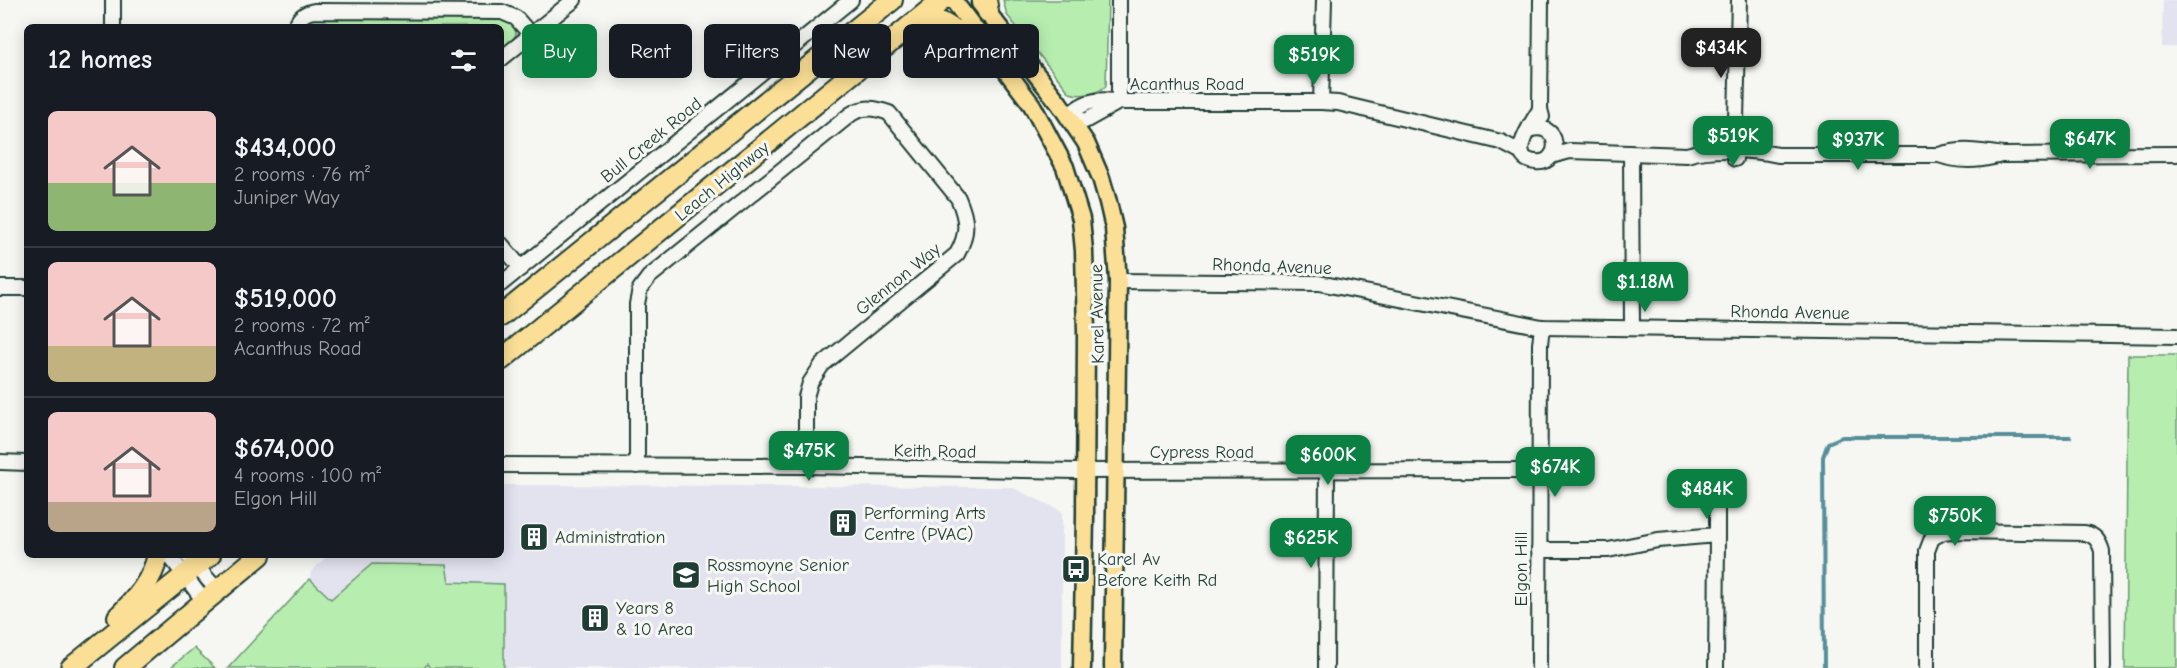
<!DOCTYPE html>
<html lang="en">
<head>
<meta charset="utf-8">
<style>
  body { margin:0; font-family:"Comic Neue",sans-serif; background:#20242c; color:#f1f3f6; height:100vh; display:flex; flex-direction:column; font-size:22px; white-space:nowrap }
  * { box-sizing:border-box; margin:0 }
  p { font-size:20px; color:#9ea1a6 }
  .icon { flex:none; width:33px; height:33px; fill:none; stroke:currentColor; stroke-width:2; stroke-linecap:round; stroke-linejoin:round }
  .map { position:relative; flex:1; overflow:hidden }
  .side { position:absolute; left:24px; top:24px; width:480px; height:534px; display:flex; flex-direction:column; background:#171b24; border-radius:9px; box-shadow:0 3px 15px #0003 }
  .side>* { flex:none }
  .top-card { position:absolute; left:522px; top:24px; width:570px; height:54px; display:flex; gap:12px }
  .price { position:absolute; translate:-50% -51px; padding:0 14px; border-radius:12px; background:#0b8043; color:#fff; font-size:20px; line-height:39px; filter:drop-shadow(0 2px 3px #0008) }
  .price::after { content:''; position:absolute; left:50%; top:36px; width:18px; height:14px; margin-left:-9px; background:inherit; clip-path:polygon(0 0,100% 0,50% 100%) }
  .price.current { background:#222; color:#fff }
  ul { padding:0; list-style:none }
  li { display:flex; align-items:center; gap:18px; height:150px; padding:0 24px }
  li+li { border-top:2px solid #363941 }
  li span { display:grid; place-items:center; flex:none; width:168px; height:120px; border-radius:9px; color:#555 }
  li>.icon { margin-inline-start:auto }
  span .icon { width:72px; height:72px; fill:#fffc; stroke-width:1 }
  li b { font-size:26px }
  h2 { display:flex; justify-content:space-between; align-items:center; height:72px; padding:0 24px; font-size:26px }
  .chip { padding:0 21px; border-radius:9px; background:#171b24; box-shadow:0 3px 15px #0003; font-size:21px; line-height:54px }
  .chip.current { background:#0b8043; color:#fff }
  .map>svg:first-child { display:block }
  .built { fill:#e2e3ef }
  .green { fill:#b7eeb0; stroke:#6b9672; stroke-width:1.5 }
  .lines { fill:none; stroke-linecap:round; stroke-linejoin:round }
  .stream { stroke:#578f99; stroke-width:4 }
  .minor-casing { stroke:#1f3d34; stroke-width:18 }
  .major-casing { stroke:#1f3d34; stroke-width:21 }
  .highway-casing { stroke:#1f3d34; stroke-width:24 }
  .minor { stroke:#f6f6f2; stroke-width:14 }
  .major { stroke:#fbdf96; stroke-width:16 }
  .highway { stroke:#fbdf96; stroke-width:20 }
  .labels { text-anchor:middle; stroke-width:6; stroke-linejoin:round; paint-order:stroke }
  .street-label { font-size:18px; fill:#1f3d34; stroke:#f6f6f2 }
  .poi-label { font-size:18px; fill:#1f3d34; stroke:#f6f6f2; text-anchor:start }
</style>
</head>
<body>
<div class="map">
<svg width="2177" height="668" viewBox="0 0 2177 668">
  <rect width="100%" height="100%" fill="#f6f6f2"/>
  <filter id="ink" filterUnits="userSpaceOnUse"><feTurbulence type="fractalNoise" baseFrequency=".0167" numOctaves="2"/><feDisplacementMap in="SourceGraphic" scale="12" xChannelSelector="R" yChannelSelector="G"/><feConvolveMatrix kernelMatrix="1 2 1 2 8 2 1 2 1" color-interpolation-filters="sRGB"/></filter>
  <g filter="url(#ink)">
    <g class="built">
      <path d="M2163 0H2177V47H2162Z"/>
      <path d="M501 485 1011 487 1062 511V668H228L310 579 311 572 328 555H501Z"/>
    </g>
    <g class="green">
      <path d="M1003 0H1108L1106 86C1097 94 1081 97 1070 93L1007 15Z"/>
      <path d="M315 17 501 18C511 20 514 24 516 34L512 41 501 50V27H302L305 21Z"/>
      <path d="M2128 355H2177V668H2125Z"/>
      <path d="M372 564 446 565 449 582 504 584V668H430L427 664 424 668H228L310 579 331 599Z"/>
      <path d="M194 648 215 668H170Z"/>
    </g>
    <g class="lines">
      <path class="stream" d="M1824 668 1823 457 1828 443 1842 437H2070"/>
      <g class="minor-casing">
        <g id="minor">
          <path d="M1119 0V102"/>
          <path d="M1541 0 1540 109 1542 117"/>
          <path d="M113 27V0"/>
          <path d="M296 27C298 17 304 13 314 11L502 12 516 18 531 35"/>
          <path d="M501 59 574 0"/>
          <path d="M1119 102 1085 121 1069 116C1083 100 1100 98 1119 102H1321L1338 103 1501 142 1522 153"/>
          <path d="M1321 102 1324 0"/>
          <path d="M1529 130C1561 119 1563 165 1536 162 1504 159 1533 122 1540 109"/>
          <path d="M1631 154 1632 328"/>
          <path d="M1939 155C1960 162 1977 161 1998 156"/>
          <path d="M1551 156 1570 151 1687 155C1711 147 1754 150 1778 155H1939C1961 148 1980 151 2003 155L2177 154"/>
          <path d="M1735 159 1739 0"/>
          <path d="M501 244 521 268"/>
          <path d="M1118 281 1319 283 1542 327 2177 336"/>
          <path d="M501 284 851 0"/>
          <path d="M0 288H27"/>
          <path d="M0 462 27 463"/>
          <path d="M501 465 806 466 1076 471 1539 470"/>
          <path d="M637 466V304L640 289 649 277 851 114C865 106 875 108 889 113L958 198C967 219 969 233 957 254L822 365 810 383 806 397V466"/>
          <path d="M1717 507V535"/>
          <path d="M1539 550H1608L1658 540 1717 535 1716 668"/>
          <path d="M169 555 204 601"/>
          <path d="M187 555 217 590"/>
          <path d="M1326 668 1327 470"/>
          <path d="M1539 668 1540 344 1542 327"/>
          <path d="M1927 668V551L1932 538 1943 532 1951 531 2085 533C2095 535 2099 541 2102 551L2103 668"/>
        </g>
      </g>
      <g class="major-casing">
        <g id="major">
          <path d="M953 0 1032 105 1065 167 1081 219 1084 251 1086 333 1085 518 1082 668"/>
          <path d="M980 3 1059 103 1086 143 1101 178 1108 202 1114 228 1118 281 1113 668"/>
        </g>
      </g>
      <g class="highway-casing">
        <g id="highway">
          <path d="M986 0 988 12"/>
          <path d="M913 24 942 23 992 52"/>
          <path d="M501 316 892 0"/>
          <path d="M501 360 942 0"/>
          <path d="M118 617C137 598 152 581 158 555"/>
          <path d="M71 668 210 555"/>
          <path d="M125 668 260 555"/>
        </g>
      </g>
      <use href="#minor" class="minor"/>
      <use href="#major" class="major"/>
      <use href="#highway" class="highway"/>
    </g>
  </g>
  <defs>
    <g id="building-square" transform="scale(1.5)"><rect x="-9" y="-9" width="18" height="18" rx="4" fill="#1f3d34" stroke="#f6f6f2"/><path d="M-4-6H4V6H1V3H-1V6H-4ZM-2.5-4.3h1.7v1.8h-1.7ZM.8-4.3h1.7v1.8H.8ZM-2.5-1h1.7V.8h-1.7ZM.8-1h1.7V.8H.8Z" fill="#fff"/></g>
    <g id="bus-square" transform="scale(1.5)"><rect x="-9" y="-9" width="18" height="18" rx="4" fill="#1f3d34" stroke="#f6f6f2"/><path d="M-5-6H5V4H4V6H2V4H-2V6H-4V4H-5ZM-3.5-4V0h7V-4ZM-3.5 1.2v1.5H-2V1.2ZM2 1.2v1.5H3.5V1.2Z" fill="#fff"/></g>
    <g id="school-square" transform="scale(1.5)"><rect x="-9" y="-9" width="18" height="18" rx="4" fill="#1f3d34" stroke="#f6f6f2"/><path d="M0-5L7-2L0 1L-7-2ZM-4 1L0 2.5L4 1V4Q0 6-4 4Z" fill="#fff"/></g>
  </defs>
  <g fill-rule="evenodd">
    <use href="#building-square" x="843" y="523"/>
    <use href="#building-square" x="534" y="537"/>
    <use href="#bus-square" x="1076" y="569"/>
    <use href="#school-square" x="686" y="575"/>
    <use href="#building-square" x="595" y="618"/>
  </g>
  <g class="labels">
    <g class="street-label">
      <text x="1187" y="90">Acanthus Road</text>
      <text transform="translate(651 140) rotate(-39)" y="6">Bull Creek Road</text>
      <text transform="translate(722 181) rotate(-39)" y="6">Leach Highway</text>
      <text transform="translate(1272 266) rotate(2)" y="6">Rhonda Avenue</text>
      <text transform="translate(898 279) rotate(-39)" y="6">Glennon Way</text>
      <text transform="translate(1790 312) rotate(1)" y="6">Rhonda Avenue</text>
      <text transform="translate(1097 314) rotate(-91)" y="6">Karel Avenue</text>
      <text transform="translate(935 451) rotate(1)" y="6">Keith Road</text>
      <text x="1202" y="458">Cypress Road</text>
      <text transform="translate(1521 569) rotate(-90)" y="6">Elgon Hill</text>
    </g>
    <g class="poi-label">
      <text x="864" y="519">Performing Arts<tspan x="864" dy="21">Centre (PVAC)</tspan></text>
      <text x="555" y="543">Administration</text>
      <text x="1097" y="565">Karel Av<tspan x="1097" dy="21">Before Keith Rd</tspan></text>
      <text x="707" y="571">Rossmoyne Senior<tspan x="707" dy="21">High School</tspan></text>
      <text x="616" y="614">Years 8<tspan x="616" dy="21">&amp; 10 Area</tspan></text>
    </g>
  </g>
</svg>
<b class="price current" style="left:1721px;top:79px">$434K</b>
<b class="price" style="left:1314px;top:86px">$519K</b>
<b class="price" style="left:1733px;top:167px">$519K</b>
<b class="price" style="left:2090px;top:170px">$647K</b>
<b class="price" style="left:1858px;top:171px">$937K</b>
<b class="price" style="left:1645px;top:313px">$1.18M</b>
<b class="price" style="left:809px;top:482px">$475K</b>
<b class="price" style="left:1328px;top:486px">$600K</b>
<b class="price" style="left:1555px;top:498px">$674K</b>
<b class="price" style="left:1707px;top:520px">$484K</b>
<b class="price" style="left:1955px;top:547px">$750K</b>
<b class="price" style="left:1311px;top:569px">$625K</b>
<div class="top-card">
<a class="chip current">Buy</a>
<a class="chip">Rent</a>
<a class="chip">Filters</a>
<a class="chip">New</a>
<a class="chip">Apartment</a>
</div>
<section class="side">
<h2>12 homes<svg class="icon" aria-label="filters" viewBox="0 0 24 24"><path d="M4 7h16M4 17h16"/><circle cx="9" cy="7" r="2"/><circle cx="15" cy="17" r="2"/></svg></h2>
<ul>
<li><span style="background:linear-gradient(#f6c9c9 60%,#8fb573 0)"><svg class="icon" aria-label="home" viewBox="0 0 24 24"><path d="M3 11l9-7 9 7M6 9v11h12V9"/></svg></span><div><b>$434,000</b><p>2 rooms · 76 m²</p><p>Juniper Way</p></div></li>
<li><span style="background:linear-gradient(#f6c9c9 70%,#c2b280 0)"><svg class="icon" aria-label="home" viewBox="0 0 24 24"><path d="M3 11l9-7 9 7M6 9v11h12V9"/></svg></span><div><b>$519,000</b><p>2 rooms · 72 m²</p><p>Acanthus Road</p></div></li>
<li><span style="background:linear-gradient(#f6c9c9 75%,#b9a48a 0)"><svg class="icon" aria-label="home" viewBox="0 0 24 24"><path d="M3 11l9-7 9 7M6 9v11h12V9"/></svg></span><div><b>$674,000</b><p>4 rooms · 100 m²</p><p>Elgon Hill</p></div></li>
</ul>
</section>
</div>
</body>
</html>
